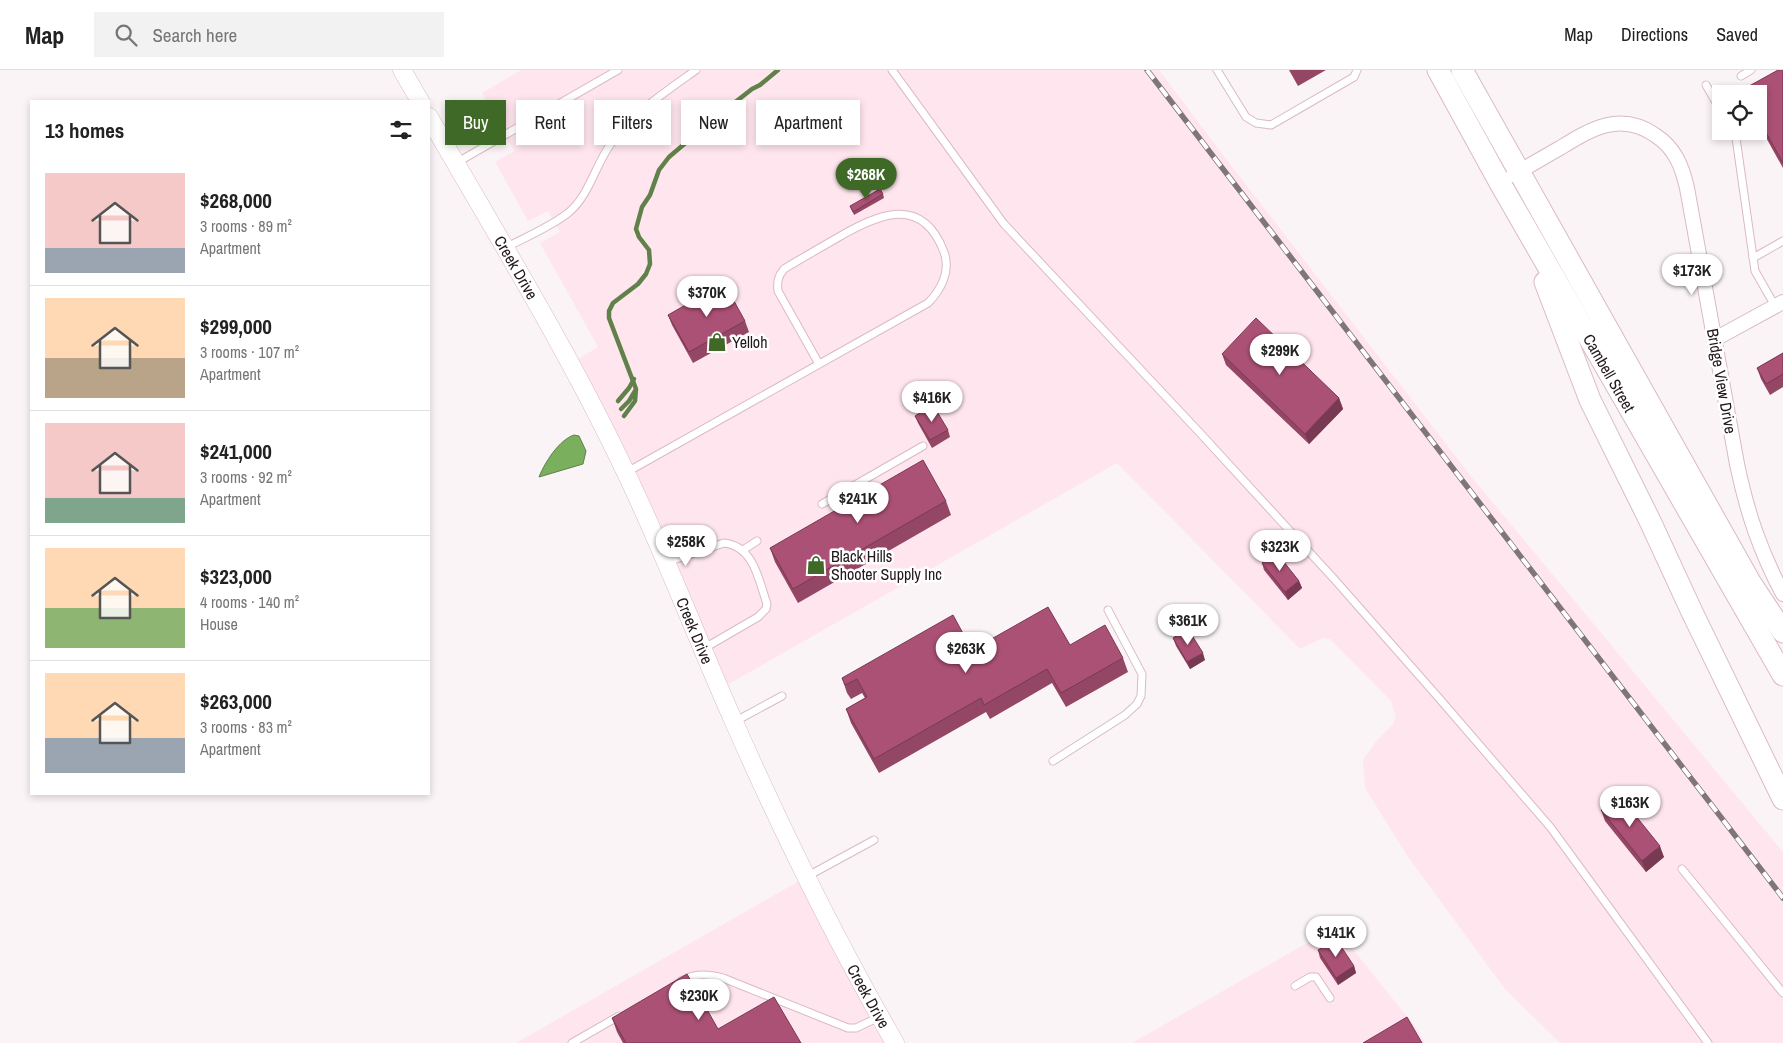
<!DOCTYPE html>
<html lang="en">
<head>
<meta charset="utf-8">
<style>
  body { margin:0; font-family:"Archivo Narrow",sans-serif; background:#f2f2f2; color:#222; height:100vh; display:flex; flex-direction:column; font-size:19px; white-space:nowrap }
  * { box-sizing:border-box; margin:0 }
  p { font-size:16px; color:#767676 }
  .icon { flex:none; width:28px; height:28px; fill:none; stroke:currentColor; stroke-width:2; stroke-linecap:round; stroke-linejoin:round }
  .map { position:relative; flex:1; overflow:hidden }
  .sheet { position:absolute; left:30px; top:30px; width:400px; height:695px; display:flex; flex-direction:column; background:#fff; border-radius:0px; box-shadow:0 2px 8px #0003 }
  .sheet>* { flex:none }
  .top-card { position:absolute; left:445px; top:30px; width:475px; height:45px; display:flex; gap:10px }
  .controls { position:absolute; left:1712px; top:15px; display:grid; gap:10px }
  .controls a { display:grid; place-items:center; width:55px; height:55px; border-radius:0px; background:#fff; box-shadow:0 2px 8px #0003; font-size:25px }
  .price { position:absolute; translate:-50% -42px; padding:0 11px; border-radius:18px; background:#fff; color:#222; font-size:16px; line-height:32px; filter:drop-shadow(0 1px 2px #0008) }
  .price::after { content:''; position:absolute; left:50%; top:30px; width:15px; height:11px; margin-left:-8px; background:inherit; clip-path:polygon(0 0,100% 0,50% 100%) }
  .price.current { background:#3f6926; color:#fff }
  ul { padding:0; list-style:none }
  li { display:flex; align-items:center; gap:15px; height:125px; padding:0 15px }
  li+li { border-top:1px solid #e0e0e0 }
  li span { display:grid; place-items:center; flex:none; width:140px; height:100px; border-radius:0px; color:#555 }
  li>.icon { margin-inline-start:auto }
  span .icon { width:60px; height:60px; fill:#fffc; stroke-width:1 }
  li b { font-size:21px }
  h2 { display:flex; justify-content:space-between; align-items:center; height:60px; padding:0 15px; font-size:21px }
  .chip { padding:0 18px; border-radius:0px; background:#fff; box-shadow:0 2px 8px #0003; font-size:18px; line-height:45px }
  .chip.current { background:#3f6926; color:#fff }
  header { display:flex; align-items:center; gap:30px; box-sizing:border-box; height:70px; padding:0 25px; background:#fff; border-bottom:1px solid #e0e0e0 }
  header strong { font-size:24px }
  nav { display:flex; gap:28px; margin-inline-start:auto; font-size:18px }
  .search { width:350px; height:45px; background:#f2f2f2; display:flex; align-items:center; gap:12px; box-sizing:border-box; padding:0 18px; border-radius:0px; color:#767676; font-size:19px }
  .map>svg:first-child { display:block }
  .built { fill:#ffe5ed }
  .water { fill:#7aaf5e; stroke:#60814a }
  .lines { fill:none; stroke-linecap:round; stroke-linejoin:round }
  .stream { stroke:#60814a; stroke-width:4.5 }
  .service-casing { stroke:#dabac4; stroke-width:9 }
  .minor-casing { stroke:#dabac4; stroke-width:16 }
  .tertiary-casing { stroke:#dabac4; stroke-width:19 }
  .primary-casing { stroke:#dabac4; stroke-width:23 }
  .service { stroke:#fff; stroke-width:7 }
  .minor { stroke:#fff; stroke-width:14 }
  .tertiary { stroke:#fff; stroke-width:18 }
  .primary { stroke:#fff; stroke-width:21 }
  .rail-casing { stroke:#7f7679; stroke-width:5.5 }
  .rail { stroke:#fff; stroke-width:4; stroke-dasharray:11; stroke-linecap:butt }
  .wall { fill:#944665 }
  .shaded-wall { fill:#783953 }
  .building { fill:#ac5176; stroke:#783953 }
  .labels { text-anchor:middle; stroke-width:5; stroke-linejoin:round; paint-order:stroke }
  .street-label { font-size:16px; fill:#22171b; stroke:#fff }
  .poi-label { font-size:16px; fill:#22171b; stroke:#fff; text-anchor:start }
</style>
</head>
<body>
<header>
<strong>Map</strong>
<div class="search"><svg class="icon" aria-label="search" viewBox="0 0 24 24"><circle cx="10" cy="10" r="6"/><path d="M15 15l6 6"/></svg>Search here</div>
<nav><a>Map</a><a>Directions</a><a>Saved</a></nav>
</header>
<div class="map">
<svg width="1783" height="973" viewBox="0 0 1783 973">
  <rect width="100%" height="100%" fill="#fbf4f6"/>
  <g class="built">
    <path d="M521 0H1159L1217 77 1470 405 1783 782V973H1560L1505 919 1408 787 1365 718 1363 690 1377 670 1392 655 1396 647 1391 631 1330 569 1323 568 1300 579 1117 393 720 619 570 294 598 277 540 173 560 162 548 141 528 151 495 92 514 81 482 23Z"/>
    <path d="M806 807 895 973H516Z"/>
    <path d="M1335 857 1417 959 1425 973H1132Z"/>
  </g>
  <path class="water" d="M574 365 579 366 586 381 583 394 539 407C545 392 559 370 574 365Z"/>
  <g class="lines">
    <g class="stream">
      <path d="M618 331 629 318 634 309"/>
      <path d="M621 339 629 331 635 321"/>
      <path d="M624 346 635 331 636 319 609 248V241L613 233 638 214 646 204 650 194 649 180 639 167 636 159 642 137 650 125 659 100 669 87 715 48 752 19 760 15 778 0"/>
    </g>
    <g class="service-casing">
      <g id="service">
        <path d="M892 0 1004 154 1200 363 1335 510 1438 627 1551 758 1708 973"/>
        <path d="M1217 0 1246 47 1256 53 1271 55 1354 7 1357 0"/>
        <path d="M1741 6 1751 0"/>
        <path d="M1706 15 1721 41"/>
        <path d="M1733 61 1736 68 1755 201 1775 236"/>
        <path d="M456 93 618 0"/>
        <path d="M505 178C524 168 552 156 568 143 589 126 595 96 610 75 633 43 665 22 696 0"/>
        <path d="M1753 188 1783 171"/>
        <path d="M627 402 928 233C941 220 951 201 944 182 922 124 878 144 837 168 820 178 802 188 784 199 778 206 777 212 778 221L819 294"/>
        <path d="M822 434 923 376"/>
        <path d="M743 480 757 471"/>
        <path d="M667 492 724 473C754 476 759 511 767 534L766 539 758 547 703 579"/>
        <path d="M734 652 782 626"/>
        <path d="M1053 691 1125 645 1137 634 1141 626 1142 604 1108 540"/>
        <path d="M1682 799 1783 923"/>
        <path d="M806 807 874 770"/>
        <path d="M681 911C695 903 708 904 723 908L848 958H856L879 947"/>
        <path d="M1295 916 1310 907H1316L1330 928"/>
        <path d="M572 973 619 946"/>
      </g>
    </g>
    <g class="minor-casing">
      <g id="minor">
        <path d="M1513 105C1529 96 1544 87 1560 78 1591 59 1620 41 1655 65 1675 78 1682 96 1687 118L1737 394C1747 442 1760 481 1783 524"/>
        <path d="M1715 269 1783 232"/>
      </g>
    </g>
    <g class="tertiary-casing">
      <g id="tertiary">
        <path d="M402 0 420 31"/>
        <path id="s1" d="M429 47C496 164 568 280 626 403 665 484 697 569 734 652 782 761 835 869 895 973"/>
      </g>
    </g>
    <g class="primary-casing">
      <g id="primary">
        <path id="s2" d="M1438 0 1500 113 1783 605"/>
        <path d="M1462 0 1750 512 1783 562"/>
        <path d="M1545 212 1590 330 1650 451 1692 542 1783 729"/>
      </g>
    </g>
    <use href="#service" class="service"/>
    <use href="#minor" class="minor"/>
    <use href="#tertiary" class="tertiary"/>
    <use href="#primary" class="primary"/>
    <g class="rail-casing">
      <path id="rail" d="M1147 0 1783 828"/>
    </g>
    <use href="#rail" class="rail"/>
  </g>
  <g class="wall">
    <path d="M1289 0H1326L1298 16Z"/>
    <path d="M1783 0V98L1759 55V24H1743L1742 20Z"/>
    <path d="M883 124 884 128 854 145 850 136Z"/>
    <path d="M668 245 745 251 749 262 693 293 672 255Z"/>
    <path d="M1783 283V317L1770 325 1761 309 1757 298Z"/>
    <path d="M1222 284 1339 328 1343 339 1309 374 1226 295Z"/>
    <path d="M915 346 948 360 950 367 932 378 918 353Z"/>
    <path d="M946 431 951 445 798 533 775 492 770 478Z"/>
    <path d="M1262 493 1299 511 1302 518 1288 530 1264 500Z"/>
    <path d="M1173 568 1205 590 1190 599 1176 576Z"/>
    <path d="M1070 575 1123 588 1128 602 1066 637 1052 613 990 649 986 642 879 703 851 653 846 639 865 628 862 623 851 629 847 623 842 608 972 580Z"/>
    <path d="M1601 740 1664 787 1646 802 1605 751Z"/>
    <path d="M1318 880 1354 896 1356 903 1338 915 1320 888Z"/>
    <path d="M612 948 718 959 801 973H623L617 962Z"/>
  </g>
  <g class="shaded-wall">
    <path d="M1339 328 1343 339 1309 374 1305 364Z"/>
    <path d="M1299 511 1302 518 1288 530 1285 522Z"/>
    <path d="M1203 583 1205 590 1190 599 1187 592Z"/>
    <path d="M1660 776 1664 787 1646 802 1642 791Z"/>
    <path d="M1354 896 1356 903 1338 915 1336 908Z"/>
  </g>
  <g class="building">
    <path d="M1778 0H1783V93L1759 50V24H1744L1742 20Z"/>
    <path d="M880 119 883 124 853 142 850 136Z"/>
    <path d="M724 213 745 251 689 282 668 245Z"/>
    <path d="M1256 248 1339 328 1305 364 1222 284Z"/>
    <path d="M1783 283V304L1766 314 1757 298Z"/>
    <path d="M933 335 948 360 930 370 915 346Z"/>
    <path d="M923 390 946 431 793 519 770 478Z"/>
    <path d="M1276 482 1299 511 1285 522 1262 493Z"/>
    <path d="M1048 537 1070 575 1105 555 1123 588 1061 623 1047 599 984 635 981 628 874 689 846 639 867 627 857 609 845 615 842 608 953 545 972 580Z"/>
    <path d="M1188 559 1203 583 1187 592 1173 568Z"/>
    <path d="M1619 725 1660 776 1642 791 1601 740Z"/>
    <path d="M1336 869 1354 896 1336 908 1318 880Z"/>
    <path d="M687 904 718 959 774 927 801 973H626L612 948Z"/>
    <path d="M1407 947 1422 973H1363Z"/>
  </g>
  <defs>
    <g id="shop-bare" transform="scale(1.5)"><path d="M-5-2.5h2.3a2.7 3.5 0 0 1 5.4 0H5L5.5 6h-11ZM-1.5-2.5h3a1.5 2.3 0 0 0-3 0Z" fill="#3f6926" stroke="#fff" stroke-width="2.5" paint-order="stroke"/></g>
  </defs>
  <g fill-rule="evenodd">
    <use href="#shop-bare" x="717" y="272"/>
    <use href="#shop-bare" x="816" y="495"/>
  </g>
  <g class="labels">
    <g class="street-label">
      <text dy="6" stroke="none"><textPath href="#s1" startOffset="174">Creek Drive</textPath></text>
      <text dy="6" stroke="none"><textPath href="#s2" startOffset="348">Cambell Street</textPath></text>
      <text transform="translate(1722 311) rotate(80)" y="6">Bridge View Drive</text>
      <text dy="6" stroke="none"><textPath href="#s1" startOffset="579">Creek Drive</textPath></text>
      <text dy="6" stroke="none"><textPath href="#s1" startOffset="984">Creek Drive</textPath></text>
    </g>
    <g class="poi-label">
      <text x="732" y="278">Yelloh</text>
      <text x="831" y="492">Black Hills<tspan x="831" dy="18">Shooter Supply Inc</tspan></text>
    </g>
  </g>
</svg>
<div class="controls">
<a><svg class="icon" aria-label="locate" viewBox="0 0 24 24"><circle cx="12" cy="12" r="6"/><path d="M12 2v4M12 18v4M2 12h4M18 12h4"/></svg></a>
</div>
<b class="price current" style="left:866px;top:130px">$268K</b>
<b class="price" style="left:1692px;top:226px">$173K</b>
<b class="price" style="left:707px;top:248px">$370K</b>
<b class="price" style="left:1280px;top:306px">$299K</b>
<b class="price" style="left:932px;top:353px">$416K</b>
<b class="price" style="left:858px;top:454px">$241K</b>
<b class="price" style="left:686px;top:497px">$258K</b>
<b class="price" style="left:1280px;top:502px">$323K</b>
<b class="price" style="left:1188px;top:576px">$361K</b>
<b class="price" style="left:966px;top:604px">$263K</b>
<b class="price" style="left:1630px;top:758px">$163K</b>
<b class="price" style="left:1336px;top:888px">$141K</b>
<b class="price" style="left:699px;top:951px">$230K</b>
<div class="top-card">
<a class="chip current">Buy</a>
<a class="chip">Rent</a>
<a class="chip">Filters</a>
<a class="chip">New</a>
<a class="chip">Apartment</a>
</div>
<section class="sheet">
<h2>13 homes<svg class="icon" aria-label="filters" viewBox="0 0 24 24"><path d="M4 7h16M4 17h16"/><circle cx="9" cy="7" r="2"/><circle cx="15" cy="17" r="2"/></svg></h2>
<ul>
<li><span style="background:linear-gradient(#f6c9c9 75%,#9aa5b1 0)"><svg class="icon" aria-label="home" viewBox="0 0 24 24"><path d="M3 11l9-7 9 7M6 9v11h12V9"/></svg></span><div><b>$268,000</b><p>3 rooms · 89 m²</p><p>Apartment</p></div></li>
<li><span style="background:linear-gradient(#ffd9b3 60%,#b9a48a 0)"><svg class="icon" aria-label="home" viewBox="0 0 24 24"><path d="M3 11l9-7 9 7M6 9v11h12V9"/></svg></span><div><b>$299,000</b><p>3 rooms · 107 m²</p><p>Apartment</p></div></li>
<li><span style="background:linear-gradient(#f6c9c9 75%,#7fa58c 0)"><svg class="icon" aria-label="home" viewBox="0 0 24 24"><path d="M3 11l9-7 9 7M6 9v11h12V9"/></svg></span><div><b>$241,000</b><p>3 rooms · 92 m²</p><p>Apartment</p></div></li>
<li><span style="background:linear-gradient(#ffd9b3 60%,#8fb573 0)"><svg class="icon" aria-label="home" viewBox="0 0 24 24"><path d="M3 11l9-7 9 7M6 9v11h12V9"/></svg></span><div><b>$323,000</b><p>4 rooms · 140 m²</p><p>House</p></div></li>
<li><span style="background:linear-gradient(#ffd9b3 65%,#9aa5b1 0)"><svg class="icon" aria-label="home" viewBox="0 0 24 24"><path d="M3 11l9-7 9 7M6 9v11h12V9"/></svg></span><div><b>$263,000</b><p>3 rooms · 83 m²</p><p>Apartment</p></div></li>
</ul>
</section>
</div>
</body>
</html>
